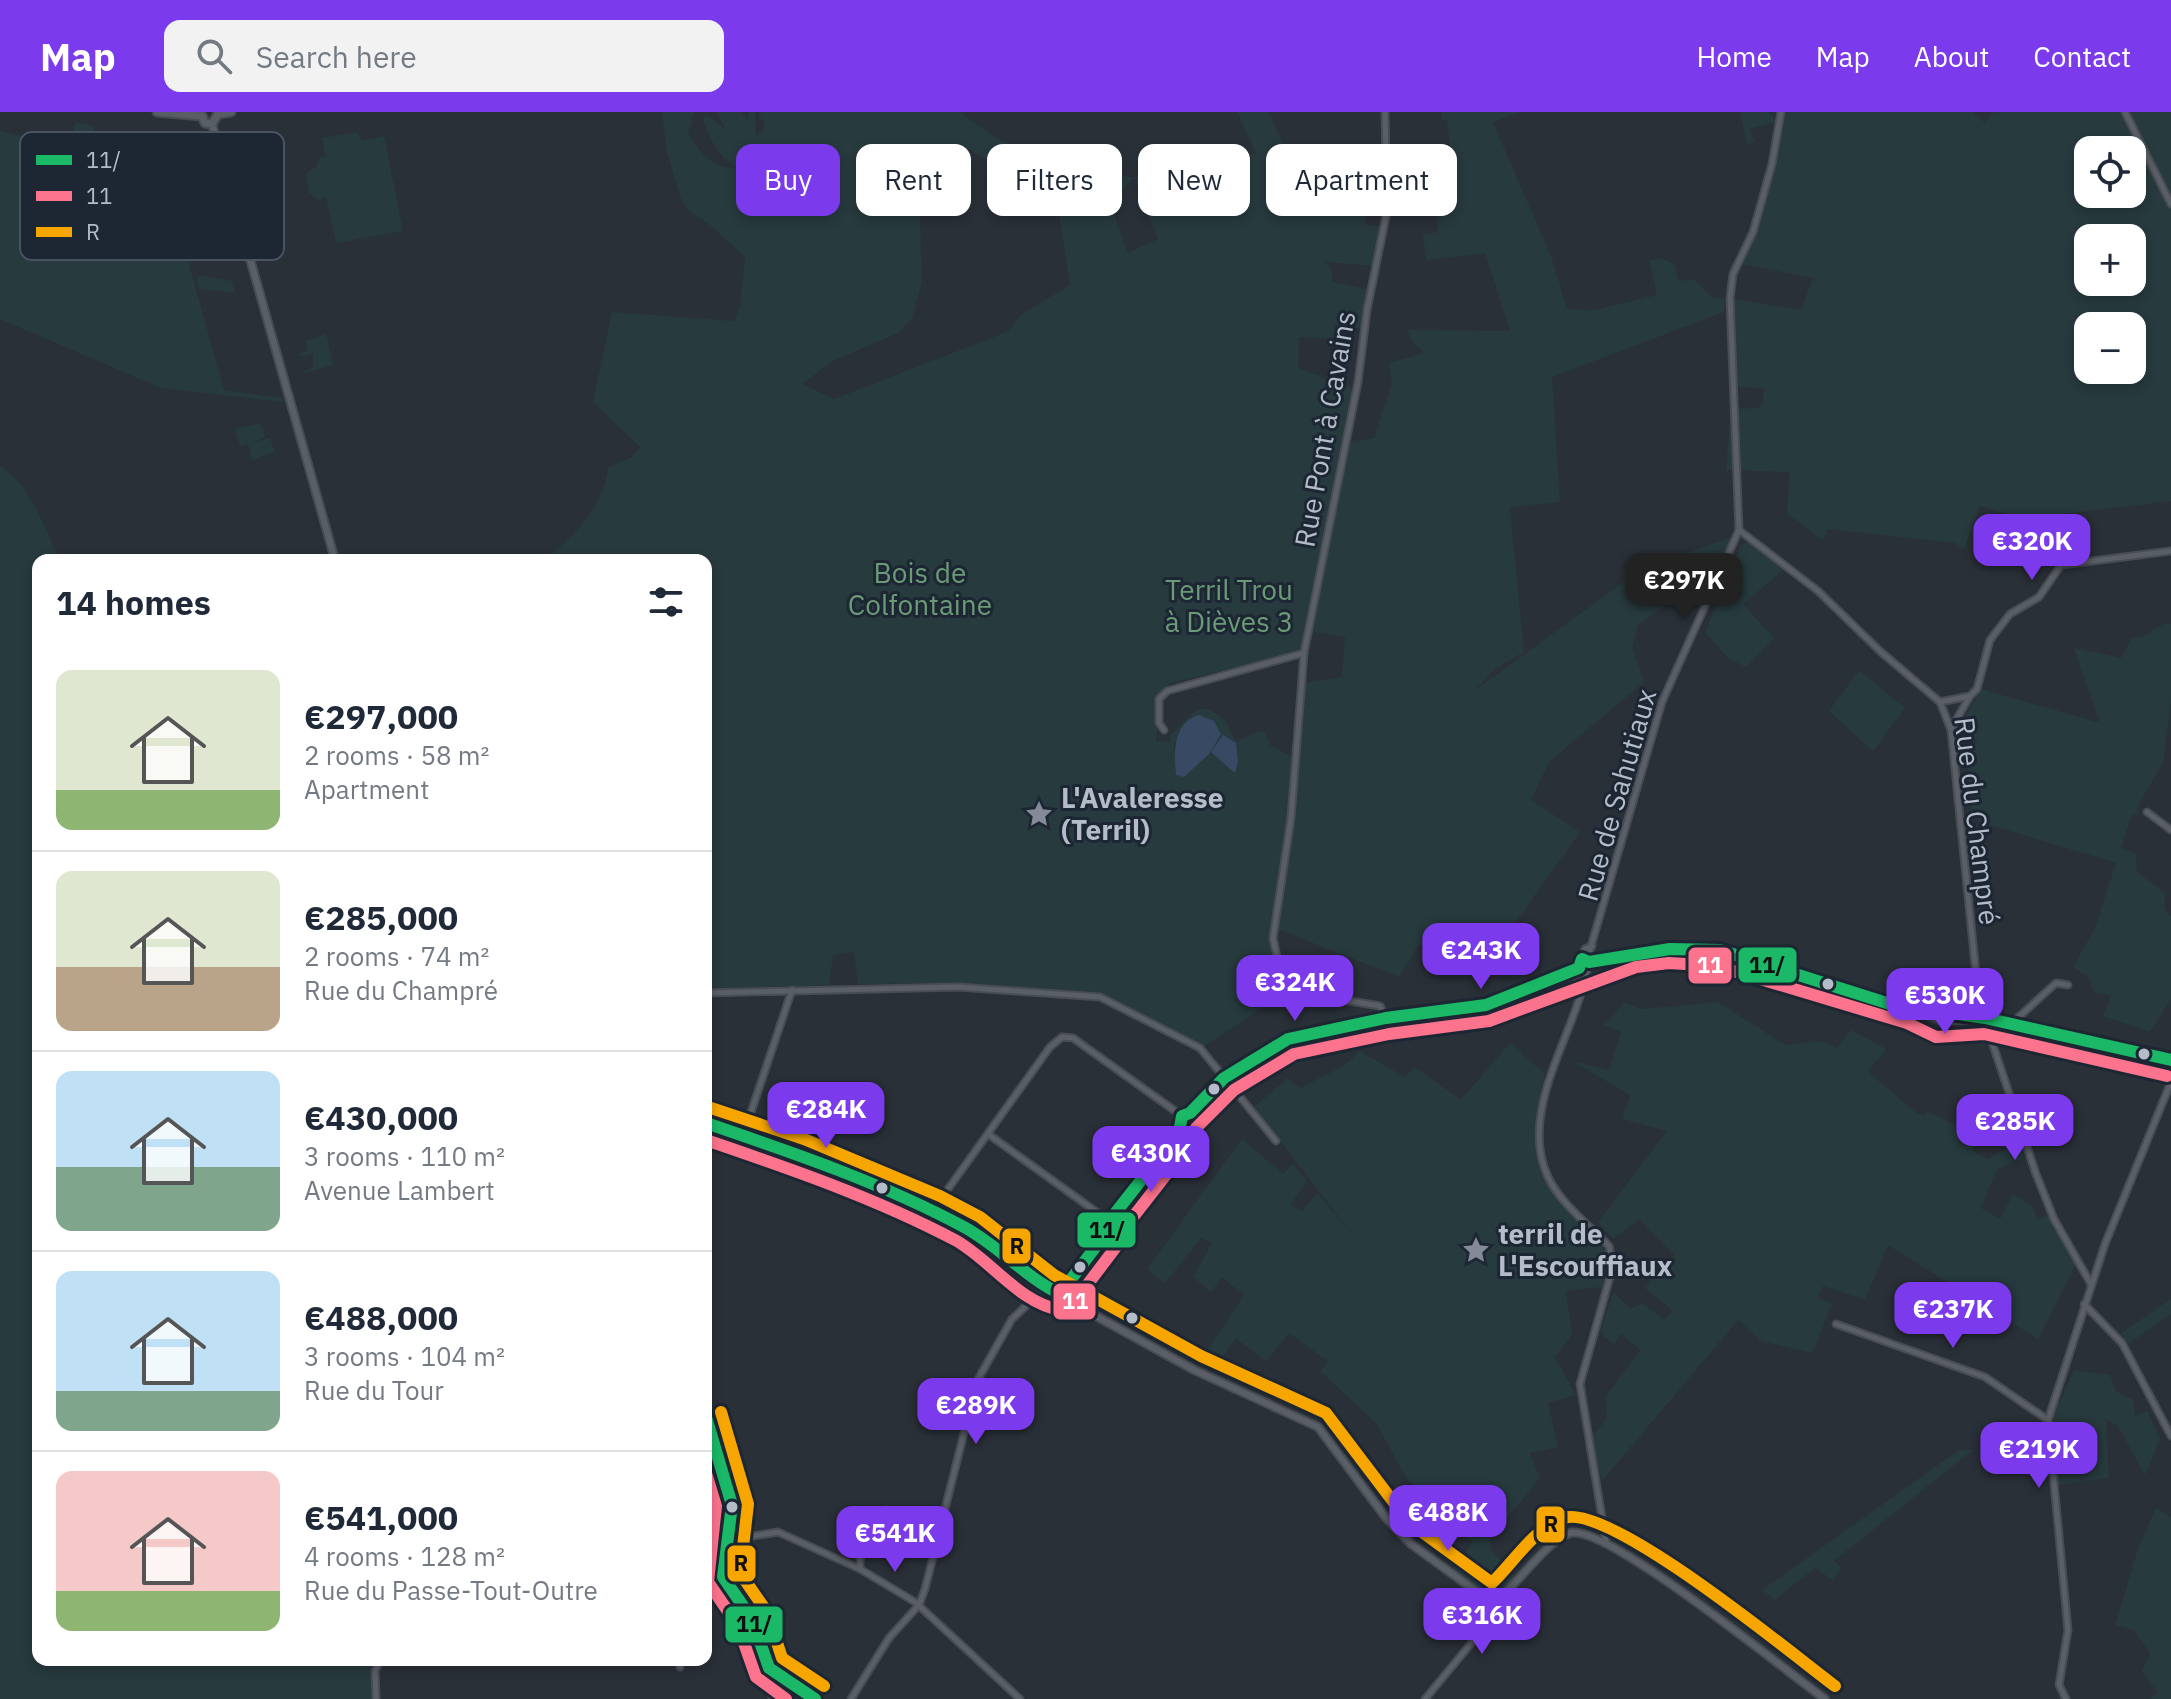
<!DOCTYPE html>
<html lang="en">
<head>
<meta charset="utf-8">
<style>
  body { margin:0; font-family:"IBM Plex Sans",sans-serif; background:#f2f2f3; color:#1f2937; height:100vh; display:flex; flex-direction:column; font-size:30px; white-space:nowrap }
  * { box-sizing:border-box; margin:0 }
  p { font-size:26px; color:#747a83 }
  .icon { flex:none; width:44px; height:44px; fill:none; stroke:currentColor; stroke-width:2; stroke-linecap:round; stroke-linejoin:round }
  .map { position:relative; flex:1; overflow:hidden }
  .panel { position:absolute; left:32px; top:442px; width:680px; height:1112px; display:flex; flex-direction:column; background:#fff; border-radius:16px; box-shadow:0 4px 12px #0003 }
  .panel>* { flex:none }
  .banner { position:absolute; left:736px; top:32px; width:760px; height:72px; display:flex; gap:16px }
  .controls { position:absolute; left:2074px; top:24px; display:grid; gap:16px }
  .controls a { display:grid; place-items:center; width:72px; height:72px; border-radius:16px; background:#fff; box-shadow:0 4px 12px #0003; font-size:40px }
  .price { position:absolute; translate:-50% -68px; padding:0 18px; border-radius:16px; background:#7c3aed; color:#fff; font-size:26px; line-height:52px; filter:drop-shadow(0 2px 4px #0008) }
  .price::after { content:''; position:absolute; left:50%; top:48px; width:24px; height:18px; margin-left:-12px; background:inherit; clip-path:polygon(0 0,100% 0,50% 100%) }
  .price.active { background:#222; color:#fff }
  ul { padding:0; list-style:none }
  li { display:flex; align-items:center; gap:24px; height:200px; padding:0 24px }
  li+li { border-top:2px solid #e0e1e3 }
  li span { display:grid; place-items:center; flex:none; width:224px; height:160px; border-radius:16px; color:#555 }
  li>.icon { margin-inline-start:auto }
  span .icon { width:96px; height:96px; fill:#fffc; stroke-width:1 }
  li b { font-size:34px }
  h2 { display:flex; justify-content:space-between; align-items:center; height:96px; padding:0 24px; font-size:34px }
  .chip { padding:0 28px; border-radius:16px; background:#fff; box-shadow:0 4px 12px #0003; font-size:28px; line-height:72px }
  .chip.active { background:#7c3aed; color:#fff }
  header { display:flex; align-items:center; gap:48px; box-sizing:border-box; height:112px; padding:0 40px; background:#7c3aed; color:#fff }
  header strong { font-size:38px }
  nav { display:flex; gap:44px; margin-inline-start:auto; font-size:28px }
  .search { width:560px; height:72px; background:#f2f2f3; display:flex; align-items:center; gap:20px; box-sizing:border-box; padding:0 28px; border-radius:16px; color:#747a83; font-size:30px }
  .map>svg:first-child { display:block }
  .green { fill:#273a3e; fill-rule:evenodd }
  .water { fill:#384963 }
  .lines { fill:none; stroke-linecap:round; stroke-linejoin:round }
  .minor-casing { stroke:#484c53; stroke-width:9 }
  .tertiary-casing { stroke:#484c53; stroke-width:10 }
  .secondary-casing { stroke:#484c53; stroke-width:11 }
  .minor { stroke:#5a5e66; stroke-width:5 }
  .tertiary { stroke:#5a5e66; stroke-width:6 }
  .secondary { stroke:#595d64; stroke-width:7 }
  .bus-1-casing { stroke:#1d2633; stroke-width:18 }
  .bus-2-casing { stroke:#1d2633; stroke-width:18 }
  .bus-3-casing { stroke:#1d2633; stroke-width:18 }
  .bus-1 { stroke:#1ab867; stroke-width:12 }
  .bus-2 { stroke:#fc738d; stroke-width:12 }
  .bus-3 { stroke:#f7a600; stroke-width:12 }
  .bus-dot { fill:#b4bcc9; stroke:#1d2633; stroke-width:3 }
  .labels { text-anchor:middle; stroke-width:6; stroke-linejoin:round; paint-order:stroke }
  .street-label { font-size:28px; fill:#b4bcc9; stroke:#1d2633 }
  .park-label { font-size:28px; fill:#6b9a76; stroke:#1d2633 }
  .poi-label { font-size:28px; font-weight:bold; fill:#b4bcc9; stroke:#1d2633; text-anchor:start }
  .key { fill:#1d2633; stroke:#4a5360; stroke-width:2 }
  .key-label { font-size:22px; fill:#b4bcc9 }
  .line-badge { stroke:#1d2633; stroke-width:3 }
  .badge-label { font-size:22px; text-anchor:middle; font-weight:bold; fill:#fff }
  .pale-badge-label { font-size:22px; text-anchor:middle; font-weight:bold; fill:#111 }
</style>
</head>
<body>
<header>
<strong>Map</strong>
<div class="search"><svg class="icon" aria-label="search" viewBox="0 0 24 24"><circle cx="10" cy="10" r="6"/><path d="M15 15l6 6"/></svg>Search here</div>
<nav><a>Home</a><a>Map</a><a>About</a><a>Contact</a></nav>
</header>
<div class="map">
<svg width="2171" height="1587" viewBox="0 0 2171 1587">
  <rect width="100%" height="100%" fill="#2a3038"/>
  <g class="green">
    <path d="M662 0H694L688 21C701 42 712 57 737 56 718 44 711 30 703 7L707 3 726 18 717 0H740L748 8V0H755L756 24 763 18 765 8 758 7 761 0H960L993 24 1071 61 1134 65 1256 41 1237 0H1269L1303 78 1347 79 1348 94 1366 97 1365 112 1384 115 1375 154 1325 150 1332 158V170L1371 178 1364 217 1335 212 1334 227 1299 225 1298 256 1355 277 1303 540 1170 571 1160 583 1156 629 1170 630V623C1192 606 1196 582 1225 609 1230 614 1231 624 1237 630L1258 619 1266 621 1270 633 1295 646 1272 829 1284 882 1200 937 1100 882 959 871 858 872 854 840 833 843 829 873 706 877V448H545C579 420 599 399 609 355L632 345 640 335 593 290 612 200 734 209 740 194 745 145 709 112 690 100 681 87 667 40ZM948 34 969 37 1053 88 1058 95 1070 173 1022 202 1009 219 834 287 802 272 831 250 898 221 912 206 922 170 920 102ZM1134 65 1158 127 1127 141 1113 99 1122 79ZM1192 605 1183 663 1176 661 1174 633Z"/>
    <path d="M1441 0H1521L1493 10 1552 147 1567 197 1594 198 1657 183 1649 149 1660 146 1673 151 1679 169 1693 167 1711 185 1724 186V200L1552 265 1560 390 1510 395 1524 540 1495 557 1474 579 1643 456 1733 425 1712 482 1668 492 1638 513 1632 536 1644 570 1549 650 1531 688 1580 720 1522 801 1470 864 1419 832 1399 865 1275 816 1290 739 1303 571 1342 565 1345 525 1310 519 1346 332 1374 326 1392 272 1389 251 1424 241 1410 227 1408 218 1510 219 1485 141 1426 148 1423 122 1438 120 1435 96 1387 99 1388 73 1454 65 1447 8H1442Z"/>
    <path d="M1740 0H1769L1776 10 1750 17 1754 30 1747 32Z"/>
    <path d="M1785 0H1973L1985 11 1993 0 1998 2 1995 0H2171V389L2063 402 2049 414 1980 394 1964 437 1955 431 1827 417 1823 429 1787 401 1790 360 1726 358 1731 297 1758 296 1763 291 1764 276 1735 275 1733 187 1801 198 1813 166 1741 152 1757 119 1776 52ZM2088 38H2132V82H2088ZM2088 126H2132V170H2088ZM2088 214H2132V258H2088Z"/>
    <path d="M76 10 95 14 90 37 69 32Z"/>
    <path d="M0 19 162 57 178 66 185 90 203 84 207 97 188 102V106L209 99 212 111 191 118 213 112 215 123 194 132 229 121V125L220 128 222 137 198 146 187 145 224 278 282 286 283 290 161 276 0 207Z"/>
    <path d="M357 20 362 29 384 24 403 119 336 131 326 85 319 88 309 81 306 61 316 55 320 45 326 46 322 26Z"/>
    <path d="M197 163 232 169 235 181 199 177Z"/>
    <path d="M326 222 333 253 301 262 313 255V242L300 245 299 241 308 239 306 229Z"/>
    <path d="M261 311 265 325 250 331 270 326 275 340 252 348 248 332 240 334 235 317Z"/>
    <path d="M0 354C32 374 44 416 60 448H38V1548H369L374 1587H0Z"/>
    <path d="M1749 429 1783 458 1743 492 1774 526 1746 555 1728 546 1705 520 1740 436Z"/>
    <path d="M2165 511 2171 512V587L2163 651 2139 691 2137 704 2132 702 2121 736 2136 742 2137 760 2165 781 2164 796 2171 805V887L2150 920 2103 904 2111 883 2094 881 2088 864 2073 855 2095 816 2116 751 1980 710 1972 697 1967 643 1978 629 1959 616 1981 577 2100 611 2074 536 2121 546 2132 525 2140 526Z"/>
    <path d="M1859 558 1905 596 1873 639 1829 599Z"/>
    <path d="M1718 890 1785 933 1821 929 1837 936 1851 918 1886 937 1868 960 1917 1001 1923 1004 1928 999 1979 1027 1973 1039 1988 1047 2018 1029 2025 1046 1997 1057 1981 1096 2000 1107 2013 1082 2031 1093 2038 1107 2047 1103 2077 1150 2038 1227 1888 1133 1865 1188 1823 1174 1818 1186 1832 1191 1813 1241 1761 1229 1738 1208 1602 1369 1591 1326 1607 1306 1606 1284 1641 1238 1621 1222 1614 1232 1600 1221 1613 1180 1631 1197 1642 1191 1664 1208 1672 1198 1645 1176 1675 1143 1639 1107 1613 1127 1598 1110 1667 1019 1622 1007 1630 983 1572 949 1609 958 1621 920 1604 913 1625 891 1642 897Z"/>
    <path d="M1510 931 1545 962C1535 998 1527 1044 1550 1077 1567 1101 1593 1119 1609 1144L1602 1175 1566 1179 1572 1223 1555 1245 1576 1283 1548 1291 1558 1335 1530 1341 1540 1366 1490 1427 1492 1440 1517 1464C1490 1492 1478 1477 1452 1457L1473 1430 1407 1367 1376 1311 1320 1259 1329 1250 1289 1221 1266 1250 1236 1226 1213 1259 1199 1251 1244 1183 1222 1165 1211 1180 1193 1165 1212 1131 1201 1126 1165 1171 1147 1157 1242 1027 1283 1062 1293 1052 1307 1070 1290 1093 1302 1099 1317 1081 1352 1122 1254 995 1288 966 1301 977C1320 963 1347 957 1359 939L1405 965 1415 955 1461 988Z"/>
    <path d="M2171 1187V1202L2128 1232 2121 1221Z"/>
    <path d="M2074 1258 2110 1263 2115 1278 2133 1288 2135 1304 2147 1299 2160 1327 2145 1363 2118 1314 2106 1307 2109 1366 2058 1373 2053 1305Z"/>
    <path d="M1959 1338H1973L1834 1449 1842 1456 1833 1468 1815 1456 1775 1488 1762 1478Z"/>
    <path d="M2156 1396 2171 1405V1587H2151L2157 1580 2142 1559 2150 1541 2134 1518 2115 1513 2138 1437Z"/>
  </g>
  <g class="water">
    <path d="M1199 603 1214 609 1221 622 1209 642 1184 665 1176 663C1174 642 1172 611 1199 603Z"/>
    <path d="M1223 623 1236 631 1238 651 1235 661 1211 640Z"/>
  </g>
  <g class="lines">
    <g class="minor-casing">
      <g id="minor">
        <path d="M1385 0 1387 99 1367 198 1358 270 1304 541 1291 706 1273 826 1284 878 1380 894 1386 906"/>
        <path d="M2125 0 2171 92"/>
        <path d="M1739 418 1818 479 1881 540 1940 590 1951 618 1979 891 2036 1062 2054 1107 2091 1172"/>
        <path d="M1940 590 1970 584 1977 577 1990 528 2010 502 2039 485 2061 453 2171 439"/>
        <path d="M1951 617 1970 584"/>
        <path d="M1164 618 1159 611V587L1167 579 1304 541"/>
        <path d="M2147 700 2171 718"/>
        <path d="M1587 848 1662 590 1739 418 1730 186 1733 162 1753 120 1772 52 1781 0"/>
        <path d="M1589 850C1633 842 1674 832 1720 838L1890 892 1985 906 2171 948"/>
        <path d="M1587 857C1576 922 1517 998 1548 1065 1560 1091 1590 1114 1609 1134L1613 1154 1580 1272 1606 1430"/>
        <path d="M1564 865 1580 868"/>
        <path d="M706 881 958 875 1100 885 1200 936 1276 1029"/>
        <path d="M1917 899 1940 909 1976 908"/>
        <path d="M2011 912 2056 871 2068 873"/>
        <path d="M988 1022 1109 1109"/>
        <path d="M743 1024 792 878"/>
        <path d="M933 1098 1050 935 1062 925 1073 926 1182 1004"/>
        <path d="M1060 1182 1106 1121 1109 1109 1118 1102 1179 1020 1182 1004 1190 1001 1224 966 1251 947 1288 927 1386 906 1486 893 1579 856 1585 837 1592 834"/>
        <path d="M2084 1192 2122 1231 2171 1324"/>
        <path d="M1836 1212 1985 1265 2048 1308"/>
        <path d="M729 1428 778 1420 860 1457 915 1490 1020 1587"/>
        <path d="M860 1457C859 1431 869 1417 886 1398"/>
        <path d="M706 1462 723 1465"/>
        <path d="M679 1548 680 1555"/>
        <path d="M376 1587 375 1559 380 1548"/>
        <path d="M772 1587 774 1561"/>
        <path d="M851 1587 889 1526 919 1493 925 1477 977 1269 1012 1207 1045 1176"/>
        <path d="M1425 1587 1497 1500 1495 1489"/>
        <path d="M2066 1587 2059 1573 2068 1518 2048 1308 2105 1132 2171 970"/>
      </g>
    </g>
    <g class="tertiary-casing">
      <g id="tertiary">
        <path d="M212 12 335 448"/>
        <path d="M706 1011 798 1042 933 1098 971 1118 1045 1176 1194 1258 1318 1315 1386 1406 1411 1432 1488 1488H1498C1518 1471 1548 1428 1570 1421 1605 1411 1787 1560 1825 1587"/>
        <path d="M706 1305 732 1393 723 1465 752 1507 769 1556 815 1587"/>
      </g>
    </g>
    <g class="secondary-casing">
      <g id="secondary">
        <path d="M157 0 202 4"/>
        <path d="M218 2 231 0"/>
        <path d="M202 4 205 11 212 12 218 2"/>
      </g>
    </g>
    <use href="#minor" class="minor"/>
    <use href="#tertiary" class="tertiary"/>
    <use href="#secondary" class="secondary"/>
    <g class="bus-1-casing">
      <g id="bus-1">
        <path d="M706 1011C794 1041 882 1071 964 1115 999 1134 1024 1164 1060 1182L1106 1121 1109 1109 1179 1020 1182 1004 1190 1001 1224 966 1288 927 1386 906 1486 893 1579 856 1582 847 1589 850 1670 837 1720 838 1890 892 1985 906 2171 948"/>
        <path d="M706 1305 732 1393 723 1465 752 1507 769 1556 815 1587"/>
      </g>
    </g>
    <g class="bus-2-casing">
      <g id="bus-2">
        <path d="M706 1028C791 1057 875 1086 955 1128 990 1147 1020 1192 1061 1198L1072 1193 1119 1131 1123 1118 1193 1028 1196 1016 1234 978 1294 942 1389 922 1489 909 1636 855 1669 851 1717 854 1907 911 1936 925 1984 922 2167 964"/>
        <path d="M706 1361 716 1394 708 1470 738 1514 756 1565 786 1587"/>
      </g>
    </g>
    <g class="bus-3-casing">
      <g id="bus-3">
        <path d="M711 996 804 1027 940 1084 980 1105 1054 1163 1201 1244 1326 1301 1398 1396 1422 1420 1492 1471C1514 1450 1534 1416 1564 1406 1610 1391 1792 1542 1835 1574"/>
        <path d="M721 1300 748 1392 740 1461 767 1500 782 1546 824 1574"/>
      </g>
    </g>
    <use href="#bus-1" class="bus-1"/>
    <use href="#bus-2" class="bus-2"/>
    <use href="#bus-3" class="bus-3"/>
  </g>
  <defs>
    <g id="sight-bare" transform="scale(2.16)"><path d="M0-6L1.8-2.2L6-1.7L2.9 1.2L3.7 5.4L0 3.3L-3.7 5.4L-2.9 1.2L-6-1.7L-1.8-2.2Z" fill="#848b96" stroke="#1d2633" stroke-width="2.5" paint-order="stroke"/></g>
  </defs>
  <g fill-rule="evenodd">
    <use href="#sight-bare" x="1039" y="702"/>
    <use href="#sight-bare" x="1476" y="1138"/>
  </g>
  <g class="bus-dot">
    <circle cx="1828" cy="872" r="7"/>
    <circle cx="2144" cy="942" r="7"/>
    <circle cx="1214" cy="977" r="7"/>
    <circle cx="882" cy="1076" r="7"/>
    <circle cx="1080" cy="1155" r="7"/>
    <circle cx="1132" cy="1206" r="7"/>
    <circle cx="732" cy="1395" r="7"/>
  </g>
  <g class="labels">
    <g class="street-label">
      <text transform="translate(1325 317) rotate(-80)" y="10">Rue Pont à Cavains</text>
      <text transform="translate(1617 683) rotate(-74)" y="10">Rue de Sahutiaux</text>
      <text transform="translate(1977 709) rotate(83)" y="10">Rue du Champré</text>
    </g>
    <g class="park-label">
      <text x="920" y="471">Bois de<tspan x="920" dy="32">Colfontaine</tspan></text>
      <text x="1229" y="488">Terril Trou<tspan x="1229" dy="32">à Dièves 3</tspan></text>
    </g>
    <g class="poi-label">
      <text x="1061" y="696">L'Avaleresse<tspan x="1061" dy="32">(Terril)</tspan></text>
      <text x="1498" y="1132">terril de<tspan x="1498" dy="32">L'Escouffiaux</tspan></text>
    </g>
  </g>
  <rect x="20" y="20" width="264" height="128" rx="12" class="key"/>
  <rect x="36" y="43" width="36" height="10" fill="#1ab867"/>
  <rect x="36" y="79" width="36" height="10" fill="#fc738d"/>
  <rect x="36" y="115" width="36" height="10" fill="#f7a600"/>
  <g class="key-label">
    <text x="86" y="56">11/</text>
    <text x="86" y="92">11</text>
    <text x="86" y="128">R</text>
  </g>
  <g class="line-badge">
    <rect x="1737" y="834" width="61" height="38" rx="8" fill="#1ab867"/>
    <rect x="1687" y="834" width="46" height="39" rx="8" fill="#fc738d"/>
    <rect x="1076" y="1099" width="61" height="38" rx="8" fill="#1ab867"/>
    <rect x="1001" y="1115" width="31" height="38" rx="8" fill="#f7a600"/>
    <rect x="1052" y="1170" width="45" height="39" rx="8" fill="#fc738d"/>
    <rect x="1535" y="1393" width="31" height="39" rx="8" fill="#f7a600"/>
    <rect x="726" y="1432" width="31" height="39" rx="8" fill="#f7a600"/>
    <rect x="724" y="1493" width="60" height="39" rx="8" fill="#1ab867"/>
  </g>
  <g class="badge-label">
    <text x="1710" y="861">11</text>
    <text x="1075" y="1197">11</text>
  </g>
  <g class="pale-badge-label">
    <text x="1767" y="861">11/</text>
    <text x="1107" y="1126">11/</text>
    <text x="1017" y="1142">R</text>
    <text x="1551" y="1420">R</text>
    <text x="741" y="1459">R</text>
    <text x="754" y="1520">11/</text>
  </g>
</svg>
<div class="controls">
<a><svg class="icon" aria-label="locate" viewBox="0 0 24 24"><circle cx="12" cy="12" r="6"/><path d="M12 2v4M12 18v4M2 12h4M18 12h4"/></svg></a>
<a>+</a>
<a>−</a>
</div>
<b class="price" style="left:2032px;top:470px">€320K</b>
<b class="price active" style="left:1684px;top:509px">€297K</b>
<b class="price" style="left:1481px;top:879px">€243K</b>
<b class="price" style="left:1295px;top:911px">€324K</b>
<b class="price" style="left:1945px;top:924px">€530K</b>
<b class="price" style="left:826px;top:1038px">€284K</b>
<b class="price" style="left:2015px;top:1050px">€285K</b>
<b class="price" style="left:1151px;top:1082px">€430K</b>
<b class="price" style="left:1953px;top:1238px">€237K</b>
<b class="price" style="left:976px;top:1334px">€289K</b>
<b class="price" style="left:2039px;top:1378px">€219K</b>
<b class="price" style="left:1448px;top:1441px">€488K</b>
<b class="price" style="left:895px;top:1462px">€541K</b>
<b class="price" style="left:1482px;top:1544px">€316K</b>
<div class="banner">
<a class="chip active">Buy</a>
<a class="chip">Rent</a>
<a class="chip">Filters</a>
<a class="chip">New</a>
<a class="chip">Apartment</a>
</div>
<section class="panel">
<h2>14 homes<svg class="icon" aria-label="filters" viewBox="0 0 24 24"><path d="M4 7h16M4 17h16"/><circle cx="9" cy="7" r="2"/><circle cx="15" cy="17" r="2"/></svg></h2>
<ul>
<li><span style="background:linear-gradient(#dfe7d0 75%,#8fb573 0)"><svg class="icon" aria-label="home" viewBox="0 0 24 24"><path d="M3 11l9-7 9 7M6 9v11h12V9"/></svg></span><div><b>€297,000</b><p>2 rooms · 58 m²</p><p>Apartment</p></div></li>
<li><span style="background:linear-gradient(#dfe7d0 60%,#b9a48a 0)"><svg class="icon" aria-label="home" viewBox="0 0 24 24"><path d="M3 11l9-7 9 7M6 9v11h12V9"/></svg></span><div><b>€285,000</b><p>2 rooms · 74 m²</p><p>Rue du Champré</p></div></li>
<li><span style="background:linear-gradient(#bfe0f5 60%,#7fa58c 0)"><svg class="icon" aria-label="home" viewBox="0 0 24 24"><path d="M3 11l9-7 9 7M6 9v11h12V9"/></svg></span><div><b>€430,000</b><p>3 rooms · 110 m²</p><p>Avenue Lambert</p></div></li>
<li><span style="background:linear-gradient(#bfe0f5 75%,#7fa58c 0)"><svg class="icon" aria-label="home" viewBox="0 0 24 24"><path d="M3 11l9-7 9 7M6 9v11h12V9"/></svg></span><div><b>€488,000</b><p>3 rooms · 104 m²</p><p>Rue du Tour</p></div></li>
<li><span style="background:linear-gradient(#f6c9c9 75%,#8fb573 0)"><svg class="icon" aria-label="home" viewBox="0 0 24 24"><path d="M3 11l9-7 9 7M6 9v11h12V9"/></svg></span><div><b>€541,000</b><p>4 rooms · 128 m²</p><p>Rue du Passe-Tout-Outre</p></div></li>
</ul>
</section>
</div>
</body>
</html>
